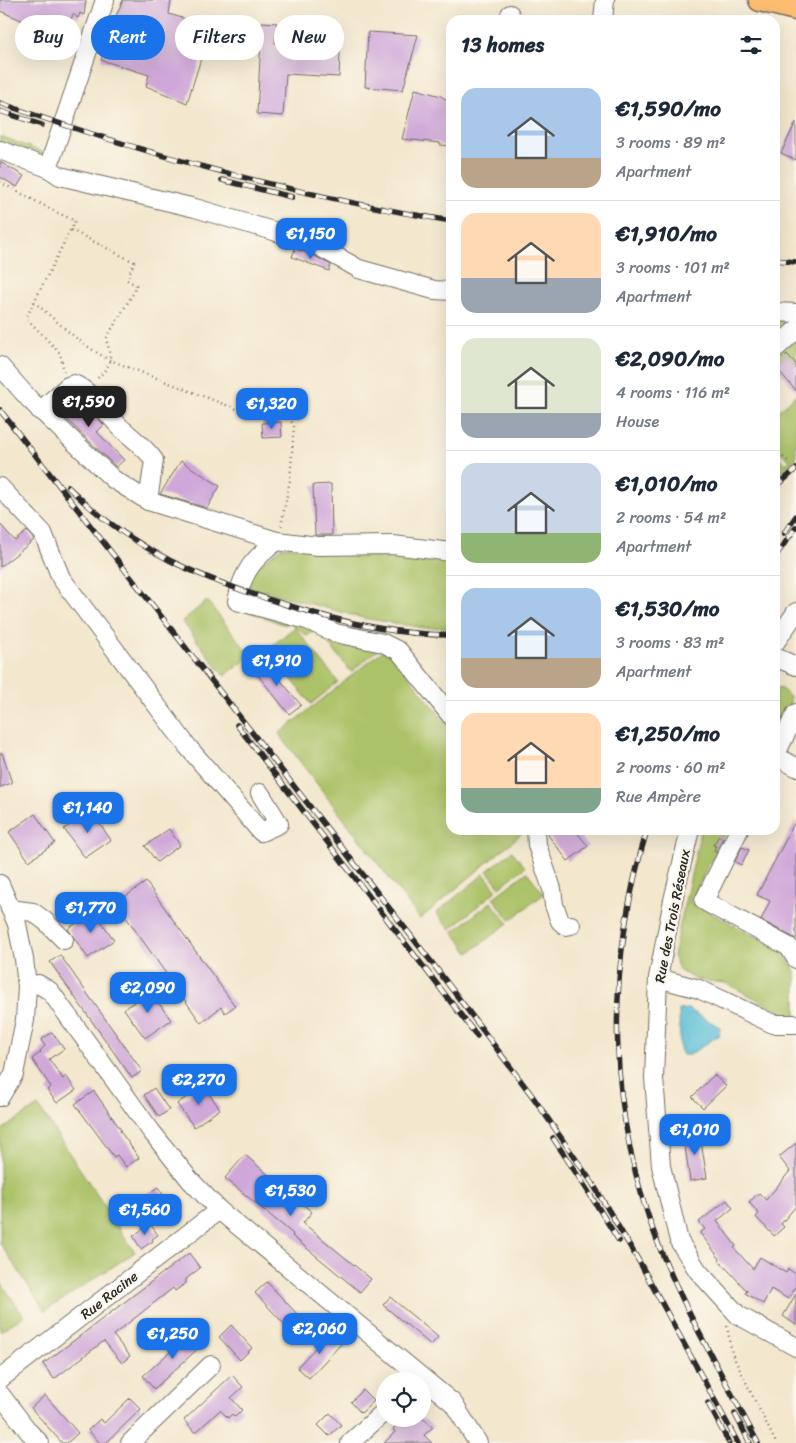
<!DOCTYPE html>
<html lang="en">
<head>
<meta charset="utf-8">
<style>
  body { margin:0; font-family:Sriracha,sans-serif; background:#f2f2f3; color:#1f2937; height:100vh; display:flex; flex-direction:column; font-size:19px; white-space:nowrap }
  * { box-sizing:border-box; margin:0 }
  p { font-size:16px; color:#747a83 }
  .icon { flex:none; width:28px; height:28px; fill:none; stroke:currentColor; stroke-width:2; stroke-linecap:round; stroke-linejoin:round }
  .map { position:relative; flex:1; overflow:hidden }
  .sheet { position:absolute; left:446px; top:15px; width:334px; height:820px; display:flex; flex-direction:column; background:#fff; border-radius:15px; box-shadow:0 5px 20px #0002 }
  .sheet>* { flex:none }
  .hud { position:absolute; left:15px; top:15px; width:356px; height:45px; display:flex; gap:10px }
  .controls { position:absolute; left:376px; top:1372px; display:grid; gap:10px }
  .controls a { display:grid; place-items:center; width:55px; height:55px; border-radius:50%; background:#fff; box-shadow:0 5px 20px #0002; font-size:25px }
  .price { position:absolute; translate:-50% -42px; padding:0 11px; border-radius:10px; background:#1a73e8; color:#fff; font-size:16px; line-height:32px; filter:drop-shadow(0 1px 2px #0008) }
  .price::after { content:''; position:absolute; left:50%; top:30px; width:15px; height:11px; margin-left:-8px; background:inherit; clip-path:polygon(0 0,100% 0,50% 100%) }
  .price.active { background:#222; color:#fff }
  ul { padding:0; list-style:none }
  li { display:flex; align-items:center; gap:15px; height:125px; padding:0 15px }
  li+li { border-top:1px solid #e0e1e3 }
  li span { display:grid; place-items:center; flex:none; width:140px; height:100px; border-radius:15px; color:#555 }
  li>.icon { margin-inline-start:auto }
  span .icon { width:60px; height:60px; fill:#fffc; stroke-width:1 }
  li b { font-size:21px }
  h2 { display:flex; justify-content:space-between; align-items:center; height:60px; padding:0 15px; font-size:21px }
  .chip { padding:0 18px; border-radius:22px; background:#fff; box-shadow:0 5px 20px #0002; font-size:18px; line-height:45px }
  .chip.active { background:#1a73e8; color:#fff }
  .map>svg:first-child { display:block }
  .green { fill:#acc267; stroke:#6c7649 }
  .water { fill:#58bed6; stroke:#427480 }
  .building { fill:#cfa8d9 }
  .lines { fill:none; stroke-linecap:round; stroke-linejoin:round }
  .minor-casing { stroke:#716d64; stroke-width:20 }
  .major-casing { stroke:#716d64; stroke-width:25 }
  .path { stroke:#716d64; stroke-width:2.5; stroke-dasharray:1 4; stroke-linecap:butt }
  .minor { stroke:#fff; stroke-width:18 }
  .major { stroke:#fcbd6f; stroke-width:22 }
  .rail-casing { stroke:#2b2b2b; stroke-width:5.5 }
  .rail { stroke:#fbf7ec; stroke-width:4; stroke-dasharray:11; stroke-linecap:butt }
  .labels { text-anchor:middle; stroke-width:4.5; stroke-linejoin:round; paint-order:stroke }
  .street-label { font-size:14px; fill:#2b2b2b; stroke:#fbf7ec }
</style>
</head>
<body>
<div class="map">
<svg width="796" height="1443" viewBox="0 0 796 1443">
  <rect width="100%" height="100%" fill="#fbf7ec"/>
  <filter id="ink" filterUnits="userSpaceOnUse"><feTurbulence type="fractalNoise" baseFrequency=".02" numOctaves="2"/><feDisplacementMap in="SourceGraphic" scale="10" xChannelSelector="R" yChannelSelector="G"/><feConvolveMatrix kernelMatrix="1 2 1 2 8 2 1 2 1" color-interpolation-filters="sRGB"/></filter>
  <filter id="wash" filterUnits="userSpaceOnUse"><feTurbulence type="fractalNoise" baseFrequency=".0096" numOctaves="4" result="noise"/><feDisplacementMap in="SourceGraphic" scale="20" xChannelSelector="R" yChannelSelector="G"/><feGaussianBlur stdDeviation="1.12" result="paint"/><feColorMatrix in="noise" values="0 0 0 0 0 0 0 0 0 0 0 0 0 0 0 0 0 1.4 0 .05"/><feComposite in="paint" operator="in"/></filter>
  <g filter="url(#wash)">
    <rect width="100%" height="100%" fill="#f3e7cd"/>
    <g class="green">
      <path d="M0 136 48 154 47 158 0 146Z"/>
      <path d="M775 314 796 316V326L775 346Z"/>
      <path d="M796 339V364L787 354 775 365V357Z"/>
      <path d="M796 395V459L775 478V454L786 464 790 460 775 448V414Z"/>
      <path d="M282 547 382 548 451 557V627L424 628 363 618 245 586 252 570Z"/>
      <path d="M207 601 251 656 224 676 182 621Z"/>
      <path d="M252 610 319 628 335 639 351 646 381 647 351 672 317 629 307 636 292 623 286 622 285 625 251 612Z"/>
      <path d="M295 627 338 682 311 704 268 649Z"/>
      <path d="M386 648 451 729V830H526L420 919 279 734Z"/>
      <path d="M775 687 782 689 790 697V707L775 737Z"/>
      <path d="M701 830H727L690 902 783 951 796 973V1019L725 983 697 980 680 971 673 956Z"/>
      <path d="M512 851 525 867 500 887 487 871Z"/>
      <path d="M527 872 544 894 510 920 493 898Z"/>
      <path d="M484 874 497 890 450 929 436 913Z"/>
      <path d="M491 902 508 923 469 953 453 932Z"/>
      <path d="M38 1106 135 1252 45 1311 0 1243V1131Z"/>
      <path d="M0 1281 24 1316 0 1331Z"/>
    </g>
    <path class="water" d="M688 1009 720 1027 719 1035 689 1055H683L680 1049 679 1010Z"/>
    <g id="blocks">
      <g class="building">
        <path d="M0 0H86L84 15 80 13 78 18 73 14 64 38 0 11Z"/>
        <path d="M123 0H171L169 14 211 27 187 103 146 86 149 75 101 60 110 30Z"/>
        <path d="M262 22 277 23 275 43 304 44V38L319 39V34H325L326 26 341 27 339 77 286 74 283 116 257 114Z"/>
        <path d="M368 32 418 35 403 90 365 87Z"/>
        <path d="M415 89 441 96 451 103V146L440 145V143L402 139Z"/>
        <path d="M796 122V160L781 153Z"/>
        <path d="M0 162 24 176 17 187 0 177Z"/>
        <path d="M295 249 311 254 331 265 329 271 292 257Z"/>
        <path d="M787 354 796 364V391L775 366Z"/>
        <path d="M73 396 84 404 104 425 97 432 124 460 116 467 57 410Z"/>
        <path d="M281 422 282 437 263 438 262 423Z"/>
        <path d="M181 461 220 486 207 508 160 494Z"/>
        <path d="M331 484 332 535H315L313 485Z"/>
        <path d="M0 524 15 541 27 531 34 540 0 567Z"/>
        <path d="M264 660 301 705 289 714 253 669Z"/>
        <path d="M0 753H2L12 783 0 787Z"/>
        <path d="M91 811 111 840 85 858 64 829Z"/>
        <path d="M35 814 55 843 29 861 9 832Z"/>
        <path d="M796 820V939L761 920 770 901 757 895Z"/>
        <path d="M169 829 180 845 157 862 145 846Z"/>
        <path d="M553 830H575L588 846 568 861 548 835Z"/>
        <path d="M719 836 723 838 716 853 714 851 716 846 713 845Z"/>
        <path d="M742 847 749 850 741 865 735 862Z"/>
        <path d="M146 882 235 1006 225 1013 221 1007 201 1023 116 903Z"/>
        <path d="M94 911 114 940 88 958 68 929Z"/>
        <path d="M60 955 142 1071 132 1078 50 962Z"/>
        <path d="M150 991 171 1020 145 1038 124 1009Z"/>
        <path d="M52 1032 64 1049 49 1059 63 1079 66 1076 76 1090 57 1103 47 1090 51 1087 32 1059 41 1052 40 1051 45 1046 41 1040Z"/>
        <path d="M714 1075 726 1086 703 1108 692 1097Z"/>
        <path d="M203 1085 220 1109 194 1127 177 1104Z"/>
        <path d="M154 1088 169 1110 159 1117 144 1095Z"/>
        <path d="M94 1091 121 1130 120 1131 139 1158 126 1167 117 1155 114 1157 75 1104Z"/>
        <path d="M699 1130 707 1178 690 1181 683 1133Z"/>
        <path d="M796 1143V1206L781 1224 784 1227 774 1236 756 1217 759 1214 749 1202 759 1193 766 1200 790 1171 779 1157Z"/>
        <path d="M245 1155 312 1212 303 1223 371 1279 360 1292 292 1236 293 1234 225 1178Z"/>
        <path d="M158 1187 168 1202 155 1211 145 1196Z"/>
        <path d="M727 1200 733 1208 717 1221 736 1246 734 1248 753 1269 760 1257 786 1273 788 1269 796 1274V1287L788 1299 771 1289 763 1304 745 1293 747 1291 719 1260 720 1259 700 1233 705 1229 699 1222Z"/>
        <path d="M150 1224 158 1235 152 1239 153 1241 141 1249 133 1236Z"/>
        <path d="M189 1253 200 1268 186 1279V1283L175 1291 173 1288 113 1335 130 1356 122 1363 104 1341 54 1379 43 1364Z"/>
        <path d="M267 1282 299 1316 287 1327 255 1293Z"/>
        <path d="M796 1294V1325L783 1316Z"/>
        <path d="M390 1297 438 1337 431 1345 383 1305Z"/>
        <path d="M231 1325 252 1348 240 1360 219 1337Z"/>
        <path d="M192 1332 203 1344 154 1389 143 1376Z"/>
        <path d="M330 1333 334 1337 337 1334 344 1341 309 1378 297 1367Z"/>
        <path d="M232 1375 243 1387 231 1398 242 1410 235 1417 232 1414 228 1418 220 1410 195 1433 184 1420Z"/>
        <path d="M363 1390 374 1401 361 1413 351 1402Z"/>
        <path d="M45 1395 78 1433 67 1443H62L31 1408Z"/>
        <path d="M130 1398 141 1409 106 1443H100L88 1430 100 1419 104 1423Z"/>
        <path d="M330 1413 341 1425 329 1436 318 1425Z"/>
        <path d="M403 1419H424L433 1427 424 1435 432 1443H384L395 1432 393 1429Z"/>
      </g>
    </g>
  </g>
  <g filter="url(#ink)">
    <use href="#blocks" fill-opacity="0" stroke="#716d64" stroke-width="1"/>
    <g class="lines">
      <g class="minor-casing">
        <g id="minor">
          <path d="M105 0 48 168 60 176 195 208 249 224 311 242 359 269 434 290 451 291"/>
          <path d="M510 20V14"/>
          <path d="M603 20 605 0"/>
          <path d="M0 150 48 168"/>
          <path d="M775 312 796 313"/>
          <path d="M775 349 796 330"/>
          <path d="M0 366 30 400 113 479 148 501 277 541 318 546 393 545 451 552"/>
          <path d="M40 411 68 386 74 384C91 391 107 414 120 427 132 438 145 447 154 460L148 501"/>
          <path d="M0 487 43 533 61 578 188 747 261 832 279 824 260 793"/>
          <path d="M277 541C254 558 242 572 237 601L307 620 335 633 383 643 399 651 451 716"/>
          <path d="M775 643 796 612"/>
          <path d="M775 657 796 666"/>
          <path d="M775 756 796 713"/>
          <path d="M775 756 796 767"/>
          <path d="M536 830 537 845 552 889 554 905 560 921 566 926 571 925"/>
          <path d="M690 830 673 900 658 978 654 1078 661 1166 679 1241 698 1271 738 1315 796 1347"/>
          <path d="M739 830 704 901 789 947 796 959"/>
          <path d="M0 884 17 924 24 959 27 986 38 984 50 991 151 1131 190 1180 219 1210 453 1403 478 1443"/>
          <path d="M10 909 33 912 45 921 64 940"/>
          <path d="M658 978 699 989 773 1024H796"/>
          <path d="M0 1097 14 1074 25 1020 27 986"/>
          <path d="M0 1379 219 1210"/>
          <path d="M0 1394 29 1432 40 1443"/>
          <path d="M130 1443 211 1365"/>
          <path d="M350 1443 385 1411"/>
        </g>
      </g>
      <g class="major-casing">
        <path id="major" d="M760 0 796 9"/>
      </g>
      <g class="path">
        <path d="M0 182 52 210 75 221 26 318 60 353 64 371"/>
        <path d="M71 230 134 262 127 280 136 285 134 292 106 339C113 363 112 363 95 381"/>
        <path d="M34 302C58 322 82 346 110 360L244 412 264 418 277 417 289 418 294 426 290 480 281 526"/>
        <path d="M775 451 788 461"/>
        <path d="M727 1326 732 1354 776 1443"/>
      </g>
      <use href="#minor" class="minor"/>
      <use href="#major" class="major"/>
      <g class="rail-casing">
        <g id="rail">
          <path d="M0 103C147 155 298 196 451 221"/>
          <path d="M0 111 42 125"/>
          <path d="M222 180 292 197"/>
          <path d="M775 260 796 262"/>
          <path d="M0 410 433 964 533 1097 593 1184 640 1263 738 1443"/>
          <path d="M68 487C133 551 201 579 287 605 340 622 396 635 451 635"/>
          <path d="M775 488 796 469"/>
          <path d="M784 533 796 516"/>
          <path d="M775 557 796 527"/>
          <path d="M237 725 477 1036"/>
          <path d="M647 830C605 971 606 1114 661 1251 688 1317 725 1380 758 1443"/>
          <path d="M553 1138 586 1188 619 1241"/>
          <path d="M708 1403 729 1443"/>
          <path d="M735 1414 750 1443"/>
        </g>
      </g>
      <use href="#rail" class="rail"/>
    </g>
  </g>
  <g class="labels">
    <g class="street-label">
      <text transform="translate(672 916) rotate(-79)" y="5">Rue des Trois Réseaux</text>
      <text transform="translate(109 1295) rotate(-38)" y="5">Rue Racine</text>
    </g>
  </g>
</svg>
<div class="controls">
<a><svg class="icon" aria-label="locate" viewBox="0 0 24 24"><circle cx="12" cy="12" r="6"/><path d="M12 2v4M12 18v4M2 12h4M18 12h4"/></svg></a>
</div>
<b class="price" style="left:311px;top:260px">€1,150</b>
<b class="price active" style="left:89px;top:428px">€1,590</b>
<b class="price" style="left:272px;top:430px">€1,320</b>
<b class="price" style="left:277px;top:687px">€1,910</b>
<b class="price" style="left:88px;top:834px">€1,140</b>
<b class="price" style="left:91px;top:934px">€1,770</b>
<b class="price" style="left:148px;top:1014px">€2,090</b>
<b class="price" style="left:199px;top:1106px">€2,270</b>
<b class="price" style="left:695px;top:1156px">€1,010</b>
<b class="price" style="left:291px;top:1217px">€1,530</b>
<b class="price" style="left:145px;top:1236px">€1,560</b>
<b class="price" style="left:320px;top:1355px">€2,060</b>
<b class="price" style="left:173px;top:1360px">€1,250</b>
<div class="hud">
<a class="chip">Buy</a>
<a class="chip active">Rent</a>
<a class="chip">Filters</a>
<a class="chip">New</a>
</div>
<section class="sheet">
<h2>13 homes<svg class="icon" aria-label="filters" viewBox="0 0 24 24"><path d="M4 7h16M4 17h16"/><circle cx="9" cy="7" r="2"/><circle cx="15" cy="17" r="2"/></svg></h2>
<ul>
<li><span style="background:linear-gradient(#a9c7e8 70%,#b9a48a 0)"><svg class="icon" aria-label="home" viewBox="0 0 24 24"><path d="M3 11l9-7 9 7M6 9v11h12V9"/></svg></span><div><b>€1,590/mo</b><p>3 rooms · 89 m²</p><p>Apartment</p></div></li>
<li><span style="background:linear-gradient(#ffd9b3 65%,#9aa5b1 0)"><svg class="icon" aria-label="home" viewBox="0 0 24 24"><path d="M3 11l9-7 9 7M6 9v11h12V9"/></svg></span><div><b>€1,910/mo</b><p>3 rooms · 101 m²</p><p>Apartment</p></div></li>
<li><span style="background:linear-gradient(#dfe7d0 75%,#9aa5b1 0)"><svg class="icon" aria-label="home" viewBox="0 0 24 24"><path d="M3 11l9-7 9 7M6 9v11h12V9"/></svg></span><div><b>€2,090/mo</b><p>4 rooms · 116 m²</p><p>House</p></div></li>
<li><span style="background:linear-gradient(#c9d6e8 70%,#8fb573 0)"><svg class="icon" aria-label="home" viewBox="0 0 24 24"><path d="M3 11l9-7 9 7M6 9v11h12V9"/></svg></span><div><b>€1,010/mo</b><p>2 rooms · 54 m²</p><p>Apartment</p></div></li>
<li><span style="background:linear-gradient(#a9c7e8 70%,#b9a48a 0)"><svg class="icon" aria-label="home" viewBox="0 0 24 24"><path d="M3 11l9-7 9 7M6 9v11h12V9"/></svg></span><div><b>€1,530/mo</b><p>3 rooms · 83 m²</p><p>Apartment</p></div></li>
<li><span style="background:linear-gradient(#ffd9b3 75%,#7fa58c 0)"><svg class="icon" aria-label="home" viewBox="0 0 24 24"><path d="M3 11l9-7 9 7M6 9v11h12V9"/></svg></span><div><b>€1,250/mo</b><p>2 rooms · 60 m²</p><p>Rue Ampère</p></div></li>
</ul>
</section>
</div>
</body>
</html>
